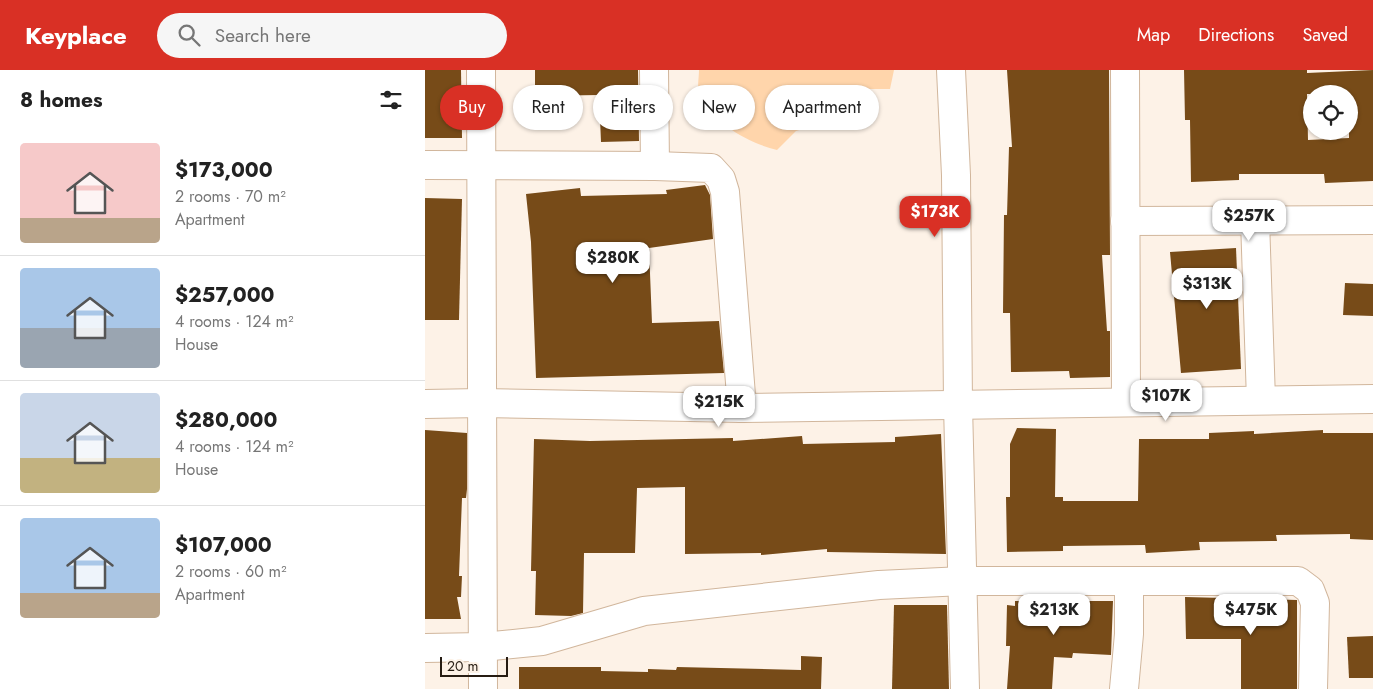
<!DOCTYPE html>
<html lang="en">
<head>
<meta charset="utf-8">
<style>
  body { margin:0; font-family:Jost,sans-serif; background:#f6f6f6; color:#222; height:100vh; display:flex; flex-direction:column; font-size:19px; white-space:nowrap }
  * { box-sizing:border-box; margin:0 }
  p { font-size:16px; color:#767676 }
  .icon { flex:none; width:28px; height:28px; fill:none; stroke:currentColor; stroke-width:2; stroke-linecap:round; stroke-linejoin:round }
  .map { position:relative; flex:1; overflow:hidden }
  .side { display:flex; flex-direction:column; background:#fff; width:425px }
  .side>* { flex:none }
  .guide { position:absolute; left:15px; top:15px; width:475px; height:45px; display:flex; gap:10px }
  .fabs { position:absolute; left:878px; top:15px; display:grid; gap:10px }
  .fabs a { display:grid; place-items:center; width:55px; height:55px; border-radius:50%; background:#fff; box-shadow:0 1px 4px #0004; font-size:25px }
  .scale { position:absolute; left:15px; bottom:12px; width:68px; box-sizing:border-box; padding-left:5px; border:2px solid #261c13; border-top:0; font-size:14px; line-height:18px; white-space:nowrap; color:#261c13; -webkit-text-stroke:4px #fdf2e7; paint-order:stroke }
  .price { position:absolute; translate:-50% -42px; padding:0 11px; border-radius:10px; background:#fff; color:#222; font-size:16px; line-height:32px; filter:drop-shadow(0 1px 2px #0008) }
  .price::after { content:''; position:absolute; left:50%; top:30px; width:15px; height:11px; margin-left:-8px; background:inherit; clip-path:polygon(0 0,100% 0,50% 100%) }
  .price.selected { background:#d93025; color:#fff }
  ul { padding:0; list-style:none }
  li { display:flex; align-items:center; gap:15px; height:125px; padding:0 20px }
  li+li { border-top:1px solid #e0e0e0 }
  li span { display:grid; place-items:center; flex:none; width:140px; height:100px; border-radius:5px; color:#555 }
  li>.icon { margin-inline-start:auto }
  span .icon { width:60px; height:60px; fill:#fffc; stroke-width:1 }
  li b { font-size:21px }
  h2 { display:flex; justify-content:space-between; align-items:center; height:60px; padding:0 20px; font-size:21px }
  .tag { padding:0 18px; border-radius:22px; background:#fff; box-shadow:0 1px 4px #0004; font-size:18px; line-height:45px }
  .tag.selected { background:#d93025; color:#fff }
  header { display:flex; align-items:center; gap:30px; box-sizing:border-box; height:70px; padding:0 25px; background:#d93025; color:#fff }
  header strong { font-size:24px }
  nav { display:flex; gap:28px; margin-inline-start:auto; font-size:18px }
  .search { width:350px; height:45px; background:#f6f6f6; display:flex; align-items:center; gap:12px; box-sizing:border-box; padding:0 18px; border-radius:28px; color:#767676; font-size:19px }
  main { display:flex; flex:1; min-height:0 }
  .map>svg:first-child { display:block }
  .green { fill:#ffd5ab }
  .building { fill:#774b18; fill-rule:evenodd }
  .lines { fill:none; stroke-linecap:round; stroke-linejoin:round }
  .minor-casing { stroke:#d1b69c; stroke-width:30 }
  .minor { stroke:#fff; stroke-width:28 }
</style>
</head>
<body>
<header>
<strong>Keyplace</strong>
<div class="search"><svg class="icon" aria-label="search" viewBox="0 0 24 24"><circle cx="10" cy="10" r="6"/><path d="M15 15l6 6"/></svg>Search here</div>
<nav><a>Map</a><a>Directions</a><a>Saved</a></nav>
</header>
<main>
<section class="side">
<h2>8 homes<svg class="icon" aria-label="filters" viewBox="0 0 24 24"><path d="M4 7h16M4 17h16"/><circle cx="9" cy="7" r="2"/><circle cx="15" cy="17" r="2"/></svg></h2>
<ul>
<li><span style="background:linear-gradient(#f6c9c9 75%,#b9a48a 0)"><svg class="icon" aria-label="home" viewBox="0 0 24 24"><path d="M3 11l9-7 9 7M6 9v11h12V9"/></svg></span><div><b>$173,000</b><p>2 rooms · 70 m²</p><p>Apartment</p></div></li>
<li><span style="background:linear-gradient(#a9c7e8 60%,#9aa5b1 0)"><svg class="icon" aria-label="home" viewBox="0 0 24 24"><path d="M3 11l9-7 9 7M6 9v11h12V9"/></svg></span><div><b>$257,000</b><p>4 rooms · 124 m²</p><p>House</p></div></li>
<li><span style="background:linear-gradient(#c9d6e8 65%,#c2b280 0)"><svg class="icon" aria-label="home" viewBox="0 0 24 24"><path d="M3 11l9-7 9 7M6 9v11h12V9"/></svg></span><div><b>$280,000</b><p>4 rooms · 124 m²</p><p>House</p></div></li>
<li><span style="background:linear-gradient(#a9c7e8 75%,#b9a48a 0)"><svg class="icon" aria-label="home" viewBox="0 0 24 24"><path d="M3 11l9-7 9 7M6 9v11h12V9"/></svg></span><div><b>$107,000</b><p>2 rooms · 60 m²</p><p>Apartment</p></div></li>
</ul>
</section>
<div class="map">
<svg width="948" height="619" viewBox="0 0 948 619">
  <rect width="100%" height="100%" fill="#fdf2e7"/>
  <path class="green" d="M274 0H469L465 19H415L410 49 371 61 352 80C323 73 288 53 274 24 272 18 274 7 274 0Z"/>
  <g class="building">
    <path d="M0 0H36L37 68H0Z"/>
    <path d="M110 0H213L214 71 176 72 174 25 110 26Z"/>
    <path d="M582 0H684L685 185H677L682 261H685V307L645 308 644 301 586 302 585 243H578L579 145H582L584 77H587Z"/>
    <path d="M759 0H882V3L948 0V111L900 113 899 104H814V110L766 112 765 50H760ZM882 24H924V68L883 70Z"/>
    <path d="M280 115 285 125 288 169 224 178 227 253 294 251 299 303 111 308 106 172 101 124 155 118 156 126 242 124 241 120Z"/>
    <path d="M0 128 37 129 34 250H0Z"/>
    <path d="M811 178 816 299 756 303 745 182Z"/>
    <path d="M920 213 948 214V246L918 245Z"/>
    <path d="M592 358 631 359 630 427H638V431H713L714 369H784V363L829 361V364L898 360V363H948V470L925 469V464L851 465 852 471 774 472 775 480 721 483 720 475 638 476V481L582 482 581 427H585V374Z"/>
    <path d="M0 360 42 363V419L41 428H37L34 506H37L36 527H32L36 549H0Z"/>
    <path d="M516 364 521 484 402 482V479L336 485V483L260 484V417L212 418 210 483H159L158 543 146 546 110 545 111 501H106L109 369 165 371 308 368V371L377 366 378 374 470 372V367Z"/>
    <path d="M604 527H656V531H688L686 585 648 583 647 588 629 587 627 619H582L585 576H581L582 535 590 536V531H604Z"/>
    <path d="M760 527 872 530V619H816V569H761Z"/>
    <path d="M469 535H522L524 619H467Z"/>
    <path d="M948 566V608H924L922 567Z"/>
    <path d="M376 586 397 587 396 619H94V597H176V601L223 602V599L251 600 252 597 376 600Z"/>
  </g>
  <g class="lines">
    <g class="minor-casing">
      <g id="minor">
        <path d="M56 0 58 619"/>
        <path d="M229 0 230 96"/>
        <path d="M526 0 531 105 533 335 540 619"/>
        <path d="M700 0 701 331"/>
        <path d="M0 95 230 96 286 98 296 109 300 122 317 338"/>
        <path d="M830 150 836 330"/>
        <path d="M700 151 948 150"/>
        <path d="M0 334 56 333 317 338 948 329"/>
        <path d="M0 578 58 577 117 571 219 541 454 515 538 511H873L885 520 890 533 888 619"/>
        <path d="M699 619 704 564V512"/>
      </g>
    </g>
    <use href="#minor" class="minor"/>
  </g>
</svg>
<div class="fabs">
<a><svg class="icon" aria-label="locate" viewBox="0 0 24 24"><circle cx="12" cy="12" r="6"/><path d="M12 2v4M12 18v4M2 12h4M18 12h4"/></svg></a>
</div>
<div class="scale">20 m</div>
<b class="price selected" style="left:510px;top:168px">$173K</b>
<b class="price" style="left:824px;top:172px">$257K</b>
<b class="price" style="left:188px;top:214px">$280K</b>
<b class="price" style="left:782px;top:240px">$313K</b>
<b class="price" style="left:741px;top:352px">$107K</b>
<b class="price" style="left:294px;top:358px">$215K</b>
<b class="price" style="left:629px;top:566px">$213K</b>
<b class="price" style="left:826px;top:566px">$475K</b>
<div class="guide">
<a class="tag selected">Buy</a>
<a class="tag">Rent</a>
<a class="tag">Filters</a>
<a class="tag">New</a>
<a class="tag">Apartment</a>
</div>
</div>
</main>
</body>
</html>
